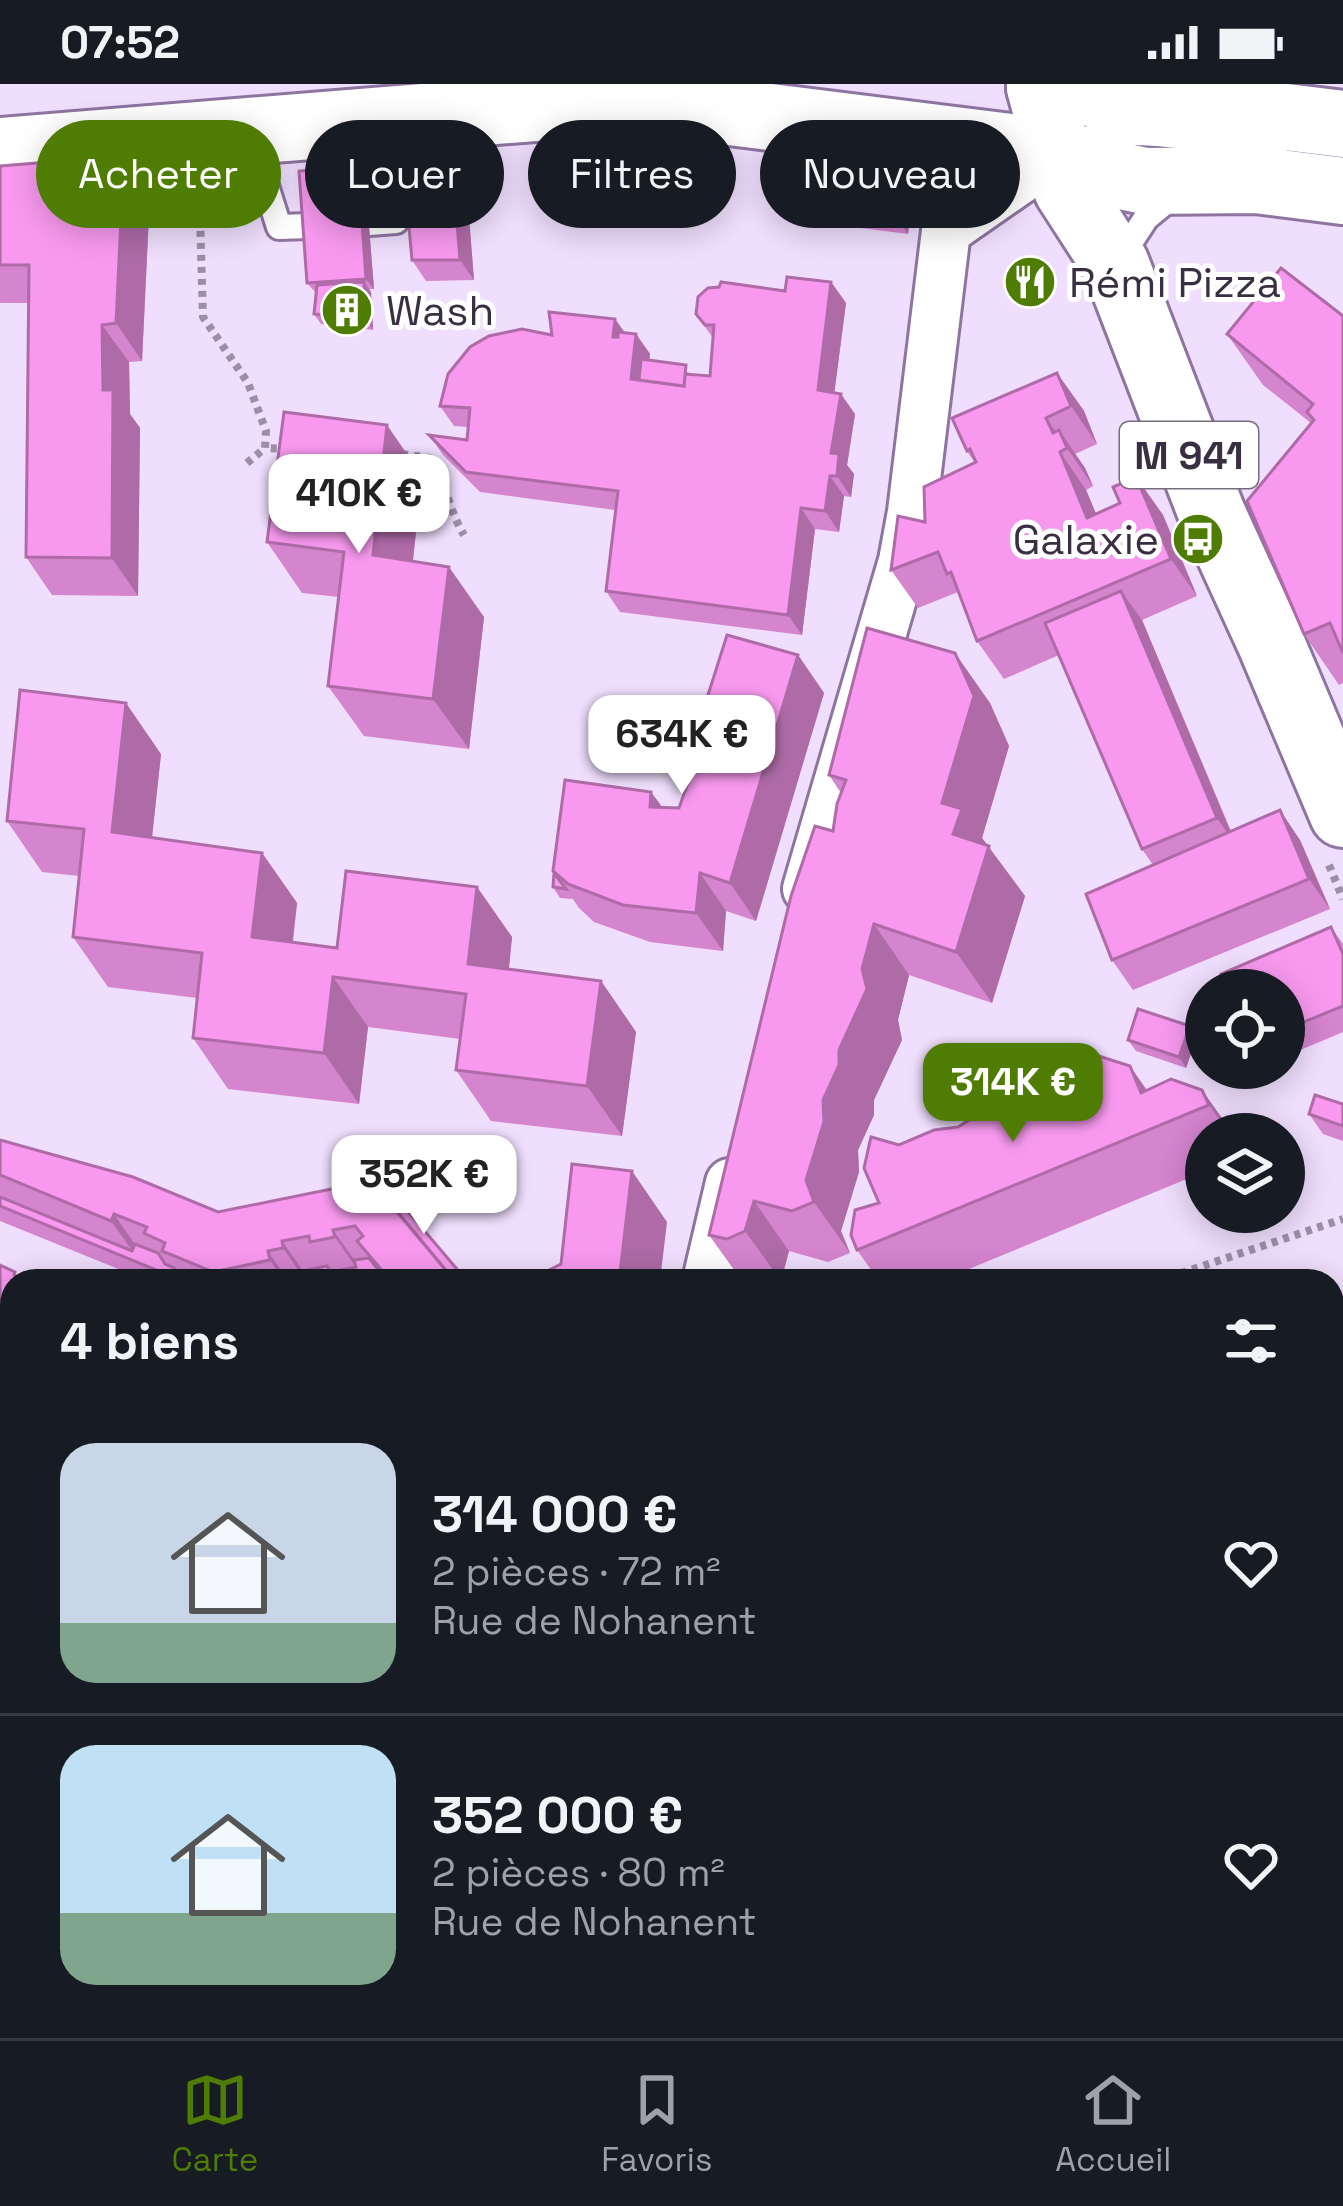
<!DOCTYPE html>
<html lang="fr">
<head>
<meta charset="utf-8">
<style>
  body { margin:0; font-family:"Space Grotesk",sans-serif; background:#20242c; color:#f1f3f6; height:100vh; display:flex; flex-direction:column; font-size:45px; white-space:nowrap }
  * { box-sizing:border-box; margin:0 }
  p { font-size:39px; color:#9ea1a6 }
  .icon { flex:none; width:66px; height:66px; fill:none; stroke:currentColor; stroke-width:2; stroke-linecap:round; stroke-linejoin:round }
  .map { position:relative; flex:1; overflow:hidden }
  .details { position:absolute; left:0px; top:1185px; width:1344px; height:771px; display:flex; flex-direction:column; background:#171b24; border-radius:36px 36px 0 0; box-shadow:0 6px 30px #0003 }
  .details>* { flex:none }
  .banner { position:absolute; left:36px; top:36px; width:1272px; height:108px; display:flex; gap:24px }
  .buttons { position:absolute; left:1185px; top:885px; display:grid; gap:24px }
  .buttons a { display:grid; place-items:center; width:120px; height:120px; border-radius:50%; background:#171b24; box-shadow:0 6px 30px #0003; font-size:60px }
  .price { position:absolute; translate:-50% -102px; padding:0 27px; border-radius:24px; background:#fff; color:#222; font-size:39px; line-height:78px; filter:drop-shadow(0 3px 6px #0008) }
  .price::after { content:''; position:absolute; left:50%; top:72px; width:36px; height:27px; margin-left:-18px; background:inherit; clip-path:polygon(0 0,100% 0,50% 100%) }
  .price.selected { background:#4f7c03; color:#fff }
  ul { padding:0; list-style:none }
  li { display:flex; align-items:center; gap:36px; height:300px; padding:0 60px }
  li+li { border-top:3px solid #363941 }
  li span { display:grid; place-items:center; flex:none; width:336px; height:240px; border-radius:36px; color:#555 }
  li>.icon { margin-inline-start:auto }
  span .icon { width:144px; height:144px; fill:#fffc; stroke-width:1 }
  li b { font-size:51px }
  h2 { display:flex; justify-content:space-between; align-items:center; height:144px; padding:0 60px; font-size:51px }
  .tag { padding:0 42px; border-radius:54px; background:#171b24; box-shadow:0 6px 30px #0003; font-size:42px; line-height:108px }
  .tag.selected { background:#4f7c03; color:#fff }
  .status { display:flex; justify-content:space-between; align-items:center; height:84px; padding:0 60px; background:#171b24; direction:ltr }
  .status svg { height:33px; fill:currentColor }
  .tab-bar { display:flex; justify-content:space-around; align-items:center; height:168px; border-top:3px solid #363941; background:#171b24; font-size:33px; color:#9ea1a6 }
  .tab-bar a { display:grid; justify-items:center; gap:6px }
  .tab-bar .selected { color:#4f7c03 }
  .map>svg:first-child { display:block }
  .built { fill:#e7cdfa }
  .lines { fill:none; stroke-linecap:round; stroke-linejoin:round }
  .service-casing { stroke:#8e74a1; stroke-width:30 }
  .minor-casing { stroke:#8e74a1; stroke-width:54 }
  .primary-casing { stroke:#8e74a1; stroke-width:72 }
  .path { stroke:#9d8ea8; stroke-width:8; stroke-dasharray:6 6; stroke-linecap:butt }
  .service { stroke:#fff; stroke-width:24 }
  .minor { stroke:#fff; stroke-width:48 }
  .primary { stroke:#fff; stroke-width:66 }
  .wall { fill:#d584ce }
  .shaded-wall { fill:#ae6ba7 }
  .building { fill:#f899ef; stroke:#ae6ba7; stroke-width:3 }
  .labels { text-anchor:middle; stroke-width:10; stroke-linejoin:round; paint-order:stroke }
  .shield { fill:#fff; stroke:#756d7b; stroke-width:3 }
  .shield-label { font-size:39px; font-weight:bold; fill:#3a2f42 }
  .poi-label { font-size:42px; fill:#3a2f42; stroke:#fff; text-anchor:start }
</style>
</head>
<body>
<div class="status"><b>07:52</b><svg viewBox="0 0 49 12"><path d="M0 12V9h3v3zM5 12V6h3v6zM10 12V3h3v9zM15 12V0h3v12zM26 1h20v11H26zM47 4h2v5h-2z"/></svg></div>
<div class="map">
<svg width="1343" height="1954" viewBox="0 0 1343 1954">
  <rect width="100%" height="100%" fill="#efdefd"/>
  <g class="built">
    <path d="M1343 1301V1499L1332 1475V1305Z"/>
    <path d="M12 1836V1944H543L557 1954H0V1842Z"/>
  </g>
  <g class="lines">
    <g class="service-casing">
      <g id="service">
        <path d="M247 54 257 73 279 143 309 142"/>
        <path d="M1079 58C1123 36 1225 60 1275 68"/>
        <path d="M369 139 396 137 398 85 407 36"/>
        <path d="M1120 174 1146 134 1175 110"/>
      </g>
    </g>
    <g class="minor-casing">
      <g id="minor">
        <path d="M807 805 903 477 912 428 946 147 1058 69"/>
        <path d="M707 1197 730 1099"/>
        <path d="M0 1344 12 1350"/>
        <path d="M723 1944 725 1954"/>
      </g>
    </g>
    <g class="primary-casing">
      <g id="primary">
        <path d="M1040 3 1067 105 1116 181 1212 430 1270 557 1343 730"/>
        <path d="M1040 3 1343 40"/>
        <path d="M0 67 572 21H674L1058 69 1126 93 1145 97 1256 96 1343 107"/>
      </g>
    </g>
    <g class="path">
      <path d="M199 99 203 233 248 299 266 347 265 364 285 365"/>
      <path d="M402 370 430 374C446 399 449 426 464 451"/>
      <path d="M247 379 265 364"/>
      <path d="M1329 781 1343 815"/>
      <path d="M1158 1197 1343 1135"/>
    </g>
    <use href="#service" class="service"/>
    <use href="#minor" class="minor"/>
    <use href="#primary" class="primary"/>
  </g>
  <g class="wall">
    <path d="M124 72 150 109 142 277 129 278 130 330 140 344 138 512 52 511 26 473 29 219H0V82Z"/>
    <path d="M465 84 474 196 426 197 412 176Z"/>
    <path d="M365 92 374 205H369L371 208 373 246 321 240 314 230 316 209 307 199Z"/>
    <path d="M711 102 719 113 718 131 667 126 660 116Z"/>
    <path d="M910 132 908 150 861 144 853 134Z"/>
    <path d="M831 198 846 219 834 309 855 330 847 381 854 390 851 413 844 412 839 448 815 445 802 551 620 528 606 507 615 426 480 408 443 371 429 351 467 356 468 343 454 342 440 322 552 251 615 235 625 249 636 250 650 270 649 276 693 290 710 292 713 254 696 230 785 207Z"/>
    <path d="M1343 232V599L1339 601 1304 550 1311 339 1263 301 1227 250Z"/>
    <path d="M1057 289 1084 327 1097 360 1075 370 1085 384 1093 402 1086 406 1096 430 1120 419 1136 393 1163 431 1197 512 1142 536 1231 747 1300 756 1330 825 1133 906 1112 876 1153 781 1142 765 1059 571 1004 595 977 557 958 508 918 524 891 486 925 438 975 379 967 367Z"/>
    <path d="M422 392 413 477 484 533 469 665 364 652 328 602 339 513 302 509 267 458Z"/>
    <path d="M798 571 824 609 756 837 726 827 723 867 650 858 594 838 579 824 573 815 560 814 553 803 554 789 651 708 662 723 679 724 694 682 688 674Z"/>
    <path d="M990 619 1009 662 982 754 1025 812 992 919 909 891 898 936 902 956 874 1016V1031L858 1066 859 1088 841 1147 850 1169 828 1178 789 1167 781 1197H742L709 1151 833 747 841 709 829 691Z"/>
    <path d="M161 670 152 754 262 769 297 819 293 858 337 864 477 803 512 853 509 885 601 897 636 948 622 1052 491 1037 456 986 460 955 368 943 359 1020 228 1005 193 954 197 914 108 903 73 853 79 792 42 788 7 737Z"/>
    <path d="M1331 843 1343 860V948L1284 973V906Z"/>
    <path d="M1197 953 1186 984 1136 967 1128 956Z"/>
    <path d="M1147 1006H1202L1233 1050H1206V1087L940 1197H879L857 1166 879 1119 899 1061 958 1043Z"/>
    <path d="M1343 1020V1057L1323 1050 1309 1030Z"/>
    <path d="M0 1056 218 1128 381 1108 467 1197H148L0 1137Z"/>
    <path d="M0 1181 12 1197V1307L0 1301Z"/>
    <path d="M1343 1262V1375L1332 1380V1267Z"/>
    <path d="M1343 1649V1765L1332 1761V1654Z"/>
    <path d="M1332 1806 1343 1810V1877L1332 1873Z"/>
    <path d="M19 1944H217L207 1947 219 1954H26Z"/>
    <path d="M618 1944H642L625 1948Z"/>
    <path d="M897 1944H922V1952L901 1949Z"/>
    <path d="M1222 1944H1280L1284 1946 1290 1954H1238L1225 1949Z"/>
  </g>
  <g class="shaded-wall">
    <path d="M451 64 465 84 474 196 460 176Z"/>
    <path d="M124 72 150 109 142 277 116 239Z"/>
    <path d="M358 82 365 92 374 205 366 195Z"/>
    <path d="M711 102 719 113 718 131 711 121Z"/>
    <path d="M903 121 910 132 908 150 901 140Z"/>
    <path d="M364 198 371 208 373 246 366 235Z"/>
    <path d="M831 198 846 219 832 327 818 306Z"/>
    <path d="M615 235 630 256 613 253Z"/>
    <path d="M102 241 129 278 130 330 140 344 138 512 112 474 103 306Z"/>
    <path d="M636 250 650 270 646 306 631 295Z"/>
    <path d="M1057 289 1084 327 1097 360 1071 322Z"/>
    <path d="M841 310 855 330 847 381 854 390 851 413 837 392 831 369Z"/>
    <path d="M1046 334 1066 362 1059 346 1085 384 1093 402 1067 364 1053 349Z"/>
    <path d="M387 341 422 392 408 521 373 471Z"/>
    <path d="M1060 368 1086 406 1114 472 1087 434Z"/>
    <path d="M830 392 844 412 839 448 825 427Z"/>
    <path d="M1136 393 1163 431 1197 512 1171 475Z"/>
    <path d="M801 424 815 445 802 551 788 531Z"/>
    <path d="M449 483 484 533 469 665 433 615Z"/>
    <path d="M1121 507 1142 536 1237 763 1217 734Z"/>
    <path d="M955 569 990 619 1009 662 982 754 1025 812 992 919 956 868 942 719Z"/>
    <path d="M798 571 824 609 756 837 730 799Z"/>
    <path d="M126 619 161 670 147 799 112 748Z"/>
    <path d="M651 708 678 745 650 723Z"/>
    <path d="M1280 726 1300 756 1330 825 1309 795Z"/>
    <path d="M262 769 297 819 287 903 252 853Z"/>
    <path d="M700 789 726 827 723 867 696 829Z"/>
    <path d="M477 803 512 853 504 930 468 880Z"/>
    <path d="M874 840 909 891 898 936 902 956 874 1016V1031L858 1066 859 1088 841 1147 850 1169 814 1118 806 1096 823 1016Z"/>
    <path d="M333 893 368 943 359 1020 324 969Z"/>
    <path d="M601 897 636 948 622 1052 587 1002Z"/>
    <path d="M1190 942 1197 953 1186 984 1179 973Z"/>
    <path d="M1130 982 1165 1032 1141 1009Z"/>
    <path d="M1202 1006 1233 1050H1230L1209 1021Z"/>
    <path d="M632 1087 667 1138 660 1197H619Z"/>
    <path d="M754 1117 789 1167 781 1197 745 1147Z"/>
    <path d="M114 1130 149 1181 142 1180 111 1137Z"/>
    <path d="M333 1146 365 1191 362 1192 335 1153Z"/>
    <path d="M282 1157 310 1197H306L283 1164Z"/>
    <path d="M268 1167 288 1197H284L270 1176Z"/>
    <path d="M378 1944H396L393 1950 395 1954H382Z"/>
    <path d="M484 1944H492L499 1954H484Z"/>
    <path d="M883 1944H892L899 1954H881Z"/>
  </g>
  <g class="building">
    <path d="M451 64 460 176H412L403 77 415 67Z"/>
    <path d="M124 72 116 239 102 241 103 306H113L112 474 26 473 29 181H0V82Z"/>
    <path d="M358 82 366 195 307 199 299 87Z"/>
    <path d="M662 97 711 102V121L660 116Z"/>
    <path d="M855 117 903 121 901 140 853 134Z"/>
    <path d="M1281 184 1343 232V569L1330 539 1304 550 1247 417 1314 336 1307 328 1313 320 1227 250Z"/>
    <path d="M787 193 831 198 818 306 841 310 831 369 839 370 837 392H830L825 427 801 424 788 531 606 507 618 407 466 388 429 351 467 356 470 324 440 322 448 290 470 263 489 252 522 245 552 251 549 228 615 235 613 253H618V248L636 250 631 295 684 302 685 290 710 292 714 241H705L696 230 698 213 708 204 719 203 721 198 785 207Z"/>
    <path d="M364 198 366 235 314 230 317 201Z"/>
    <path d="M641 275 686 281 684 302 639 296Z"/>
    <path d="M1057 289 1071 322 1046 334 1053 349 1059 346 1067 364 1060 368 1087 434 1120 419 1113 403 1136 393 1171 475 977 557 951 488 947 490 938 468 891 486 898 432 925 438 924 403 976 378 970 365 967 367 952 334Z"/>
    <path d="M284 328 387 341 373 471 449 483 433 615 328 602 344 468 267 458Z"/>
    <path d="M1121 507 1217 734 1142 765 1045 539Z"/>
    <path d="M867 544 955 569 974 612 942 719 962 725 953 750 989 762 956 868 874 840 862 885 867 905 839 966V981L823 1016 824 1038 806 1096 814 1118 792 1127 754 1117 745 1147 727 1155 709 1151 791 812 815 742 833 747 837 720 846 696 829 691Z"/>
    <path d="M727 551 798 571 730 799 700 789 696 829 623 821 568 800 553 787 565 696 651 708 650 723 679 724 696 676 688 674Z"/>
    <path d="M20 606 126 619 112 748 262 769 252 853 337 864 346 787 477 803 468 880 601 897 587 1002 456 986 466 910 333 893 324 969 193 954 202 869 73 853 84 745 7 737Z"/>
    <path d="M1280 726 1309 795 1112 876 1086 810Z"/>
    <path d="M554 789 566 805 553 803Z"/>
    <path d="M1331 843 1343 870V922L1284 946V906H1228L1221 890Z"/>
    <path d="M1138 925 1190 942 1179 973 1128 956Z"/>
    <path d="M1083 967 1130 982 1141 1009 1171 995 1202 1006 1209 1021 857 1166 851 1151 855 1126 879 1119 864 1084 871 1053 899 1061 934 1046 958 1043 990 1023 1026 1015 1045 1000 1076 987Z"/>
    <path d="M1315 1011 1343 1020V1042L1309 1030Z"/>
    <path d="M0 1056 133 1093 218 1128 371 1097 455 1197H391L357 1157 363 1152 355 1142 333 1146 335 1153 310 1158 309 1152 282 1157 283 1164 268 1167 270 1176 213 1188 162 1167 165 1159 144 1149 147 1143 114 1130 111 1137 0 1091Z"/>
    <path d="M572 1080 632 1087 619 1197H527L561 1180Z"/>
    <path d="M390 1106 467 1197H455L381 1108Z"/>
    <path d="M0 1113 132 1167 135 1160 158 1169 165 1180 174 1184 183 1197 0 1122Z"/>
    <path d="M369 1174 387 1197H376L370 1190 336 1197H291L305 1194 303 1187 327 1182 331 1188 356 1183 354 1176Z"/>
    <path d="M0 1181 15 1188 14 1191 26 1197H12V1272L0 1267Z"/>
    <path d="M1343 1262V1337L1332 1341V1267Z"/>
    <path d="M1343 1649V1736L1332 1732V1654Z"/>
    <path d="M1332 1806 1343 1810V1862L1332 1858Z"/>
    <path d="M21 1944H197L219 1954H44Z"/>
    <path d="M273 1944H378L382 1954H244Z"/>
    <path d="M420 1944H484L486 1950 484 1954H394Z"/>
    <path d="M766 1944H883L881 1954H764Z"/>
    <path d="M928 1944H1145L1193 1954H942L927 1951Z"/>
    <path d="M1232 1944H1280L1284 1946 1280 1954H1258Z"/>
  </g>
  <defs>
    <g id="restaurant-disc" transform="scale(2.7)"><circle r="9.5" fill="#4f7c03" stroke="#fff"/><path d="M-5-6h1v4h1v-4h1v4h1v-4h1v5L-1.5 .5V6h-2V.5L-5-1ZM5-6V6H3V1.5H1.5Q1.5-4 5-6Z" fill="#fff"/></g>
    <g id="building-disc" transform="scale(2.7)"><circle r="9.5" fill="#4f7c03" stroke="#fff"/><path d="M-4-6H4V6H1V3H-1V6H-4ZM-2.5-4.3h1.7v1.8h-1.7ZM.8-4.3h1.7v1.8H.8ZM-2.5-1h1.7V.8h-1.7ZM.8-1h1.7V.8H.8Z" fill="#fff"/></g>
    <g id="bus-disc" transform="scale(2.7)"><circle r="9.5" fill="#4f7c03" stroke="#fff"/><path d="M-5-6H5V4H4V6H2V4H-2V6H-4V4H-5ZM-3.5-4V0h7V-4ZM-3.5 1.2v1.5H-2V1.2ZM2 1.2v1.5H3.5V1.2Z" fill="#fff"/></g>
  </defs>
  <g fill-rule="evenodd">
    <use href="#restaurant-disc" x="1030" y="198"/>
    <use href="#building-disc" x="347" y="226"/>
    <use href="#bus-disc" x="1198" y="455"/>
  </g>
  <g class="labels">
    <rect class="shield" x="1120" y="338" width="138" height="66" rx="9"/>
    <g class="shield-label">
      <text x="1189" y="385">M 941</text>
    </g>
    <g class="poi-label">
      <text x="1069" y="213">Rémi Pizza</text>
      <text x="386" y="241">Wash</text>
      <text x="1159" y="470" text-anchor="end">Galaxie</text>
    </g>
  </g>
</svg>
<div class="buttons">
<a><svg class="icon" aria-label="locate" viewBox="0 0 24 24"><circle cx="12" cy="12" r="6"/><path d="M12 2v4M12 18v4M2 12h4M18 12h4"/></svg></a>
<a><svg class="icon" aria-label="layers" viewBox="0 0 24 24"><path d="M12 4l9 5-9 5-9-5zM3 14l9 5 9-5"/></svg></a>
</div>
<b class="price" style="left:359px;top:472px">410K €</b>
<b class="price" style="left:682px;top:713px">634K €</b>
<b class="price selected" style="left:1013px;top:1061px">314K €</b>
<b class="price" style="left:424px;top:1153px">352K €</b>
<div class="banner">
<a class="tag selected">Acheter</a>
<a class="tag">Louer</a>
<a class="tag">Filtres</a>
<a class="tag">Nouveau</a>
</div>
<section class="details">
<h2>4 biens<svg class="icon" aria-label="filters" viewBox="0 0 24 24"><path d="M4 7h16M4 17h16"/><circle cx="9" cy="7" r="2"/><circle cx="15" cy="17" r="2"/></svg></h2>
<ul>
<li><span style="background:linear-gradient(#c9d6e8 75%,#7fa58c 0)"><svg class="icon" aria-label="home" viewBox="0 0 24 24"><path d="M3 11l9-7 9 7M6 9v11h12V9"/></svg></span><div><b>314 000 €</b><p>2 pièces · 72 m²</p><p>Rue de Nohanent</p></div><svg class="icon" aria-label="heart" viewBox="0 0 24 24"><path d="M12 20l-8-8c-3-5 5-10 8-4 3-6 11-1 8 4z"/></svg></li>
<li><span style="background:linear-gradient(#bfe0f5 70%,#7fa58c 0)"><svg class="icon" aria-label="home" viewBox="0 0 24 24"><path d="M3 11l9-7 9 7M6 9v11h12V9"/></svg></span><div><b>352 000 €</b><p>2 pièces · 80 m²</p><p>Rue de Nohanent</p></div><svg class="icon" aria-label="heart" viewBox="0 0 24 24"><path d="M12 20l-8-8c-3-5 5-10 8-4 3-6 11-1 8 4z"/></svg></li>
</ul>
</section>
</div>
<nav class="tab-bar">
<a class="selected"><svg class="icon" aria-label="map" viewBox="0 0 24 24"><path d="M3 6l6-2 6 2 6-2v14l-6 2-6-2-6 2zM9 4v14M15 6v14"/></svg>Carte</a>
<a><svg class="icon" aria-label="saved" viewBox="0 0 24 24"><path d="M7 4h10v16l-5-4-5 4z"/></svg>Favoris</a>
<a><svg class="icon" aria-label="home" viewBox="0 0 24 24"><path d="M3 11l9-7 9 7M6 9v11h12V9"/></svg>Accueil</a>
</nav>
</body>
</html>
